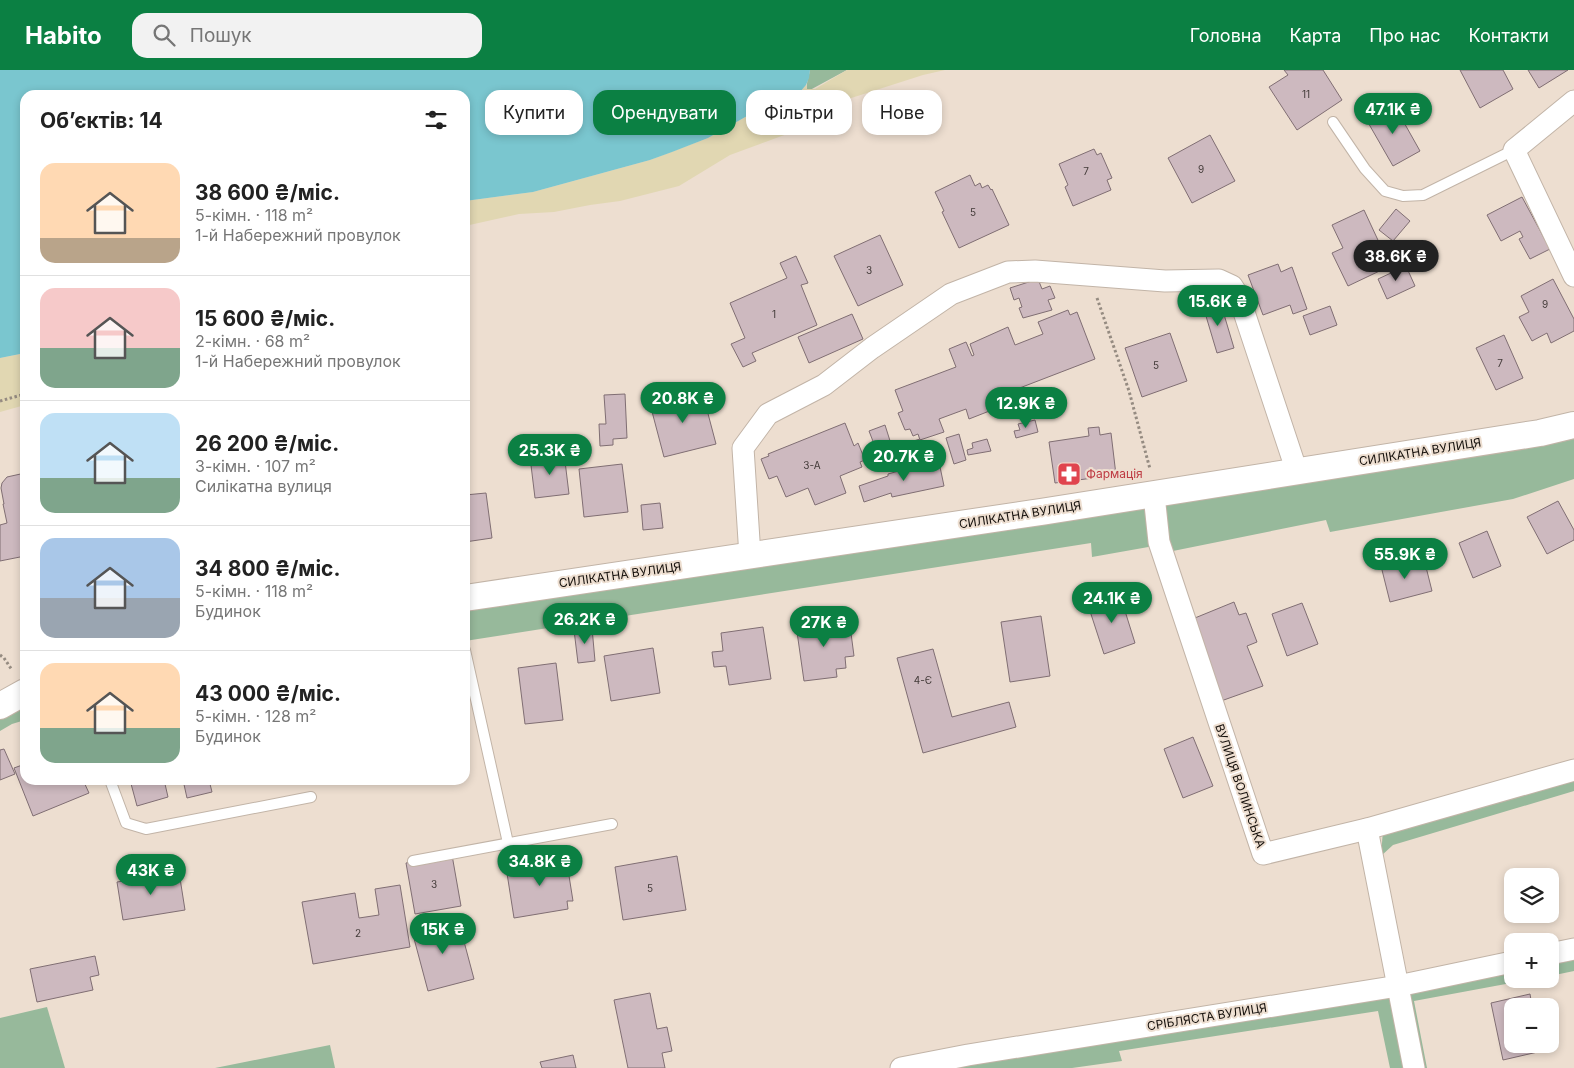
<!DOCTYPE html>
<html lang="uk">
<head>
<meta charset="utf-8">
<style>
  body { margin:0; font-family:Inter,sans-serif; background:#f2f2f2; color:#222; height:100vh; display:flex; flex-direction:column; font-size:19px; white-space:nowrap }
  * { box-sizing:border-box; margin:0 }
  p { font-size:16px; color:#767676 }
  .icon { flex:none; width:28px; height:28px; fill:none; stroke:currentColor; stroke-width:2; stroke-linecap:round; stroke-linejoin:round }
  .map { position:relative; flex:1; overflow:hidden }
  .panel { position:absolute; left:20px; top:20px; width:450px; height:695px; display:flex; flex-direction:column; background:#fff; border-radius:15px; box-shadow:0 2px 8px #0003 }
  .panel>* { flex:none }
  .top-card { position:absolute; left:485px; top:20px; width:475px; height:45px; display:flex; gap:10px }
  .controls { position:absolute; left:1504px; top:798px; display:grid; gap:10px }
  .controls a { display:grid; place-items:center; width:55px; height:55px; border-radius:10px; background:#fff; box-shadow:0 2px 8px #0003; font-size:25px }
  .price { position:absolute; translate:-50% -42px; padding:0 11px; border-radius:18px; background:#0b8043; color:#fff; font-size:16px; line-height:32px; filter:drop-shadow(0 1px 2px #0008) }
  .price::after { content:''; position:absolute; left:50%; top:30px; width:15px; height:11px; margin-left:-8px; background:inherit; clip-path:polygon(0 0,100% 0,50% 100%) }
  .price.active { background:#222; color:#fff }
  ul { padding:0; list-style:none }
  li { display:flex; align-items:center; gap:15px; height:125px; padding:0 20px }
  li+li { border-top:1px solid #e0e0e0 }
  li span { display:grid; place-items:center; flex:none; width:140px; height:100px; border-radius:15px; color:#555 }
  li>.icon { margin-inline-start:auto }
  span .icon { width:60px; height:60px; fill:#fffc; stroke-width:1 }
  li b { font-size:21px }
  h2 { display:flex; justify-content:space-between; align-items:center; height:60px; padding:0 20px; font-size:21px }
  .tag { padding:0 18px; border-radius:15px; background:#fff; box-shadow:0 2px 8px #0003; font-size:18px; line-height:45px }
  .tag.active { background:#0b8043; color:#fff }
  header { display:flex; align-items:center; gap:30px; box-sizing:border-box; height:70px; padding:0 25px; background:#0b8043; color:#fff }
  header strong { font-size:24px }
  nav { display:flex; gap:28px; margin-inline-start:auto; font-size:18px }
  .search { width:350px; height:45px; background:#f2f2f2; display:flex; align-items:center; gap:12px; box-sizing:border-box; padding:0 18px; border-radius:15px; color:#767676; font-size:19px }
  .map>svg:first-child { display:block }
  .green { fill:#97b99b }
  .sand { fill:#e1d7b2 }
  .water { fill:#7ac6cf }
  .building { fill:#cdb9bf; stroke:#806e73 }
  .lines { fill:none; stroke-linecap:round; stroke-linejoin:round }
  .service-casing { stroke:#c2b4a7; stroke-width:12 }
  .minor-casing { stroke:#c2b4a7; stroke-width:23 }
  .tertiary-casing { stroke:#c2b4a7; stroke-width:28 }
  .path { stroke:#958b81; stroke-width:3; stroke-dasharray:2.5 2.5; stroke-linecap:butt }
  .service { stroke:#fff; stroke-width:10 }
  .minor { stroke:#fff; stroke-width:21 }
  .tertiary { stroke:#fff; stroke-width:26 }
  .labels { text-anchor:middle; stroke-width:4; stroke-linejoin:round; paint-order:stroke }
  .number-label { font-size:10px; fill:#423a38 }
  .street-label { font-size:12px; fill:#140f0b; stroke:#edded0 }
  .health-label { font-size:12px; fill:#be3a42; stroke:#edded0; text-anchor:start }
</style>
</head>
<body>
<header>
<strong>Habito</strong>
<div class="search"><svg class="icon" aria-label="search" viewBox="0 0 24 24"><circle cx="10" cy="10" r="6"/><path d="M15 15l6 6"/></svg>Пошук</div>
<nav><a>Головна</a><a>Карта</a><a>Про нас</a><a>Контакти</a></nav>
</header>
<div class="map">
<svg width="1574" height="998" viewBox="0 0 1574 998">
  <rect width="100%" height="100%" fill="#edded0"/>
  <g class="green">
    <path d="M810 0H847L810 20 807 19C806 13 809 7 810 0Z"/>
    <path d="M1574 364V409L1513 429 1330 462 1326 450 1168 482 1163 431Z"/>
    <path d="M1146 434 1154 476 1092 487 1091 473 465 571V531Z"/>
    <path d="M25 632V650L12 654 0 661V643Z"/>
    <path d="M1574 697V721L1393 775 1381 786 1383 760Z"/>
    <path d="M1574 878V901L1550 906V882Z"/>
    <path d="M1512 890V909H1533L1414 931 1427 998H1420L1406 918Z"/>
    <path d="M1390 926 1411 998H1390L1378 941 1119 981 1122 991 1072 998H895Z"/>
    <path d="M47 937 65 998H0V948Z"/>
    <path d="M330 975 335 998H215Z"/>
  </g>
  <g class="sand">
    <path d="M847 0H945L923 5 820 38 787 64 730 85 679 116 620 131 590 135 554 142 519 144 465 156V131L533 122 650 90 708 68 765 36 800 22 806 15 807 19H815Z"/>
    <path d="M25 283V335L0 342V288Z"/>
  </g>
  <path class="water" d="M0 0H810L809 8 806 15 800 22 765 36 708 68 672 82 650 90 533 122 465 131V25H25V283L0 288Z"/>
  <g class="building">
    <path d="M1284 0H1323L1342 30 1297 60 1269 17 1288 5Z"/>
    <path d="M1460 0H1503L1513 19 1480 38Z"/>
    <path d="M1528 0H1568L1539 18Z"/>
    <path d="M1393 33 1420 81 1393 96 1366 49Z"/>
    <path d="M1210 65 1235 111 1192 133 1168 88Z"/>
    <path d="M1094 79 1097 85 1101 83 1112 108 1107 110 1111 120 1073 136 1065 117 1068 115 1059 94Z"/>
    <path d="M970 105 975 116 980 113 982 118 988 115 991 120 992 119 1009 155 959 178 942 142 944 141 935 122Z"/>
    <path d="M1522 127 1550 179 1530 189 1519 169 1523 167 1520 161 1501 171 1487 145Z"/>
    <path d="M1396 139 1410 151 1393 171 1379 160Z"/>
    <path d="M1364 140 1390 196 1348 216 1332 183 1343 178 1332 155Z"/>
    <path d="M880 165 903 215 858 236 834 186Z"/>
    <path d="M796 186 808 213 801 215 817 255 752 283 756 291 743 297 731 274 745 268 730 233 787 208 780 193Z"/>
    <path d="M1278 194 1281 202 1292 197 1307 239 1293 244 1290 235 1263 245 1248 205Z"/>
    <path d="M1406 196 1415 216 1387 229 1378 209Z"/>
    <path d="M1038 209 1042 219 1050 216 1055 228 1048 230 1052 240 1023 248 1019 238 1022 237 1019 228 1014 230 1010 218Z"/>
    <path d="M1553 209 1574 249V261L1551 273 1547 263 1532 271 1519 247 1529 242 1521 226Z"/>
    <path d="M1220 231 1234 278 1217 283 1203 236Z"/>
    <path d="M1330 236 1337 255 1310 265 1303 246Z"/>
    <path d="M1068 240 1070 245 1077 242 1095 289 1017 319 1021 331 997 340 994 329 989 331 992 340 969 349 966 339 939 349 944 362 920 370 918 364 913 366 910 359 905 360 898 343 903 341 895 320 956 297 949 279 966 272 972 286 974 285 970 274 1008 257 1015 275 1043 264 1038 252Z"/>
    <path d="M852 244 863 269 809 293 798 267Z"/>
    <path d="M1170 263 1187 311 1142 327 1125 278Z"/>
    <path d="M1504 265 1523 308 1496 320 1476 278Z"/>
    <path d="M702 321 716 374 664 387 650 334Z"/>
    <path d="M625 324 627 368 613 369V375L600 376 599 354H606L604 325Z"/>
    <path d="M1035 350 1038 362 1016 368 1014 361 1020 360 1018 354Z"/>
    <path d="M845 353 854 376 858 373 865 390 860 392 862 397 840 406 846 423 815 435 808 418 786 427 777 406 769 409 761 389 769 386 768 384Z"/>
    <path d="M885 355 891 374 876 379 869 361Z"/>
    <path d="M1099 357 1100 365 1111 363 1116 405 1055 413 1049 372 1089 366 1088 358Z"/>
    <path d="M959 364 966 390 954 394 946 368Z"/>
    <path d="M920 369 931 383 935 382 939 392 914 399 907 373Z"/>
    <path d="M987 369 991 381 968 385 967 380 973 378 972 373Z"/>
    <path d="M564 383 569 424 535 428 530 387Z"/>
    <path d="M939 392 944 416 892 427 891 423 864 432 859 416 888 406V404L913 397 914 399Z"/>
    <path d="M622 394 628 442 584 447 579 399Z"/>
    <path d="M25 403V486L0 491V455L7 453 3 434H4L1 418 2 413 7 407Z"/>
    <path d="M486 423 492 468 465 472V425Z"/>
    <path d="M1558 431 1574 460V470L1547 484 1527 447Z"/>
    <path d="M660 433 663 458 643 460 641 435Z"/>
    <path d="M1487 461 1501 496 1473 508 1459 473Z"/>
    <path d="M1413 489 1415 499 1426 497 1432 521 1390 532 1381 496Z"/>
    <path d="M1120 525 1135 573 1104 584 1088 535Z"/>
    <path d="M1234 532 1239 545 1246 543 1257 572 1247 576 1263 616 1221 631 1190 550Z"/>
    <path d="M1302 533 1318 574 1287 586 1272 544Z"/>
    <path d="M1041 546 1050 606 1010 612 1001 552Z"/>
    <path d="M849 548 854 586 845 587 846 598 836 599 837 607 804 611 796 555Z"/>
    <path d="M763 557 771 609 729 615 726 596 714 597 712 582 723 581 721 563Z"/>
    <path d="M592 558 595 591 578 593 574 560Z"/>
    <path d="M653 578 660 623 611 631 604 586Z"/>
    <path d="M933 579 952 647 1009 632 1016 657 923 683 897 588Z"/>
    <path d="M556 593 563 650 525 654 518 598Z"/>
    <path d="M1193 667 1213 716 1183 728 1164 679Z"/>
    <path d="M4 679 15 704 0 710V680Z"/>
    <path d="M25 694V710H83L89 723 33 746 14 698Z"/>
    <path d="M130 710H176V711L165 714 168 727 137 736Z"/>
    <path d="M183 710H209L212 722 187 728Z"/>
    <path d="M452 785 461 836 415 844 406 793Z"/>
    <path d="M677 786 686 840 623 850 615 797Z"/>
    <path d="M566 787 573 831H567L568 839 514 848 506 797Z"/>
    <path d="M179 802 185 840 123 850 117 812Z"/>
    <path d="M400 815 410 877 313 894 302 832 355 823 359 848 379 845 375 819Z"/>
    <path d="M458 849 474 909 428 921 412 861Z"/>
    <path d="M95 886 99 905 90 907 93 920 37 932 30 899Z"/>
    <path d="M650 923 657 959 667 957 672 981 662 983 665 998H628L614 930Z"/>
    <path d="M1530 924 1532 936H1512V974H1541L1542 981 1503 990 1491 933Z"/>
    <path d="M573 985 576 998H542L540 992Z"/>
  </g>
  <g class="lines">
    <g class="service-casing">
      <g id="service">
        <path d="M1333 52 1365 99 1385 121 1403 126 1423 125 1514 80"/>
        <path d="M465 580 508 773"/>
        <path d="M110 710 126 753 146 759 311 727"/>
        <path d="M413 791 612 754"/>
      </g>
    </g>
    <g class="minor-casing">
      <g id="minor">
        <path d="M1574 31 1514 80 1574 206"/>
        <path d="M1154 425 1159 472 1263 784 1367 759 1574 700"/>
        <path d="M750 486 743 378 768 344 824 315 872 278 951 224 1008 202 1035 201 1165 211 1219 210 1232 216 1239 227 1297 402"/>
        <path d="M1367 759 1414 998"/>
        <path d="M1550 884 1574 879"/>
        <path d="M901 998 968 985 1398 916 1512 892"/>
      </g>
    </g>
    <g class="tertiary-casing">
      <g id="tertiary">
        <path d="M465 528C824 476 1182 421 1540 363L1574 355"/>
        <path d="M0 636 25 622"/>
      </g>
    </g>
    <g class="path">
      <path d="M1097 228 1129 321 1150 399"/>
      <path d="M0 331 25 324"/>
      <path d="M0 585 4 588 12 600"/>
    </g>
    <use href="#service" class="service"/>
    <use href="#minor" class="minor"/>
    <use href="#tertiary" class="tertiary"/>
  </g>
  <defs>
    <g id="pharmacy-square" transform="scale(1.25)"><rect x="-9" y="-9" width="18" height="18" rx="4" fill="#e0444e" stroke="#edded0"/><path d="M-2-6h4v4h4v4h-4v4h-4v-4h-4v-4h4Z" fill="#fff"/></g>
  </defs>
  <g fill-rule="evenodd">
    <use href="#pharmacy-square" x="1069" y="404"/>
  </g>
  <g class="labels">
    <g class="number-label">
      <text x="1306" y="28">11</text>
      <text x="1201" y="103">9</text>
      <text x="1086" y="105">7</text>
      <text x="973" y="146">5</text>
      <text x="869" y="204">3</text>
      <text x="1545" y="238">9</text>
      <text x="774" y="248">1</text>
      <text x="1500" y="297">7</text>
      <text x="1156" y="299">5</text>
      <text x="812" y="399">3-А</text>
      <text x="923" y="614">4-Є</text>
      <text x="434" y="818">3</text>
      <text x="650" y="822">5</text>
      <text x="358" y="867">2</text>
    </g>
    <g class="street-label">
      <text transform="translate(1420 382) rotate(-9)" y="4">СИЛІКАТНА ВУЛИЦЯ</text>
      <text transform="translate(1020 445) rotate(-9)" y="4">СИЛІКАТНА ВУЛИЦЯ</text>
      <text transform="translate(620 505) rotate(-8)" y="4">СИЛІКАТНА ВУЛИЦЯ</text>
      <text transform="translate(1240 716) rotate(71)" y="4">ВУЛИЦЯ ВОЛИНСЬКА</text>
      <text transform="translate(1207 947) rotate(-9)" y="4">СРІБЛЯСТА ВУЛИЦЯ</text>
    </g>
    <g class="health-label">
      <text x="1086" y="408">Фармація</text>
    </g>
  </g>
</svg>
<div class="controls">
<a><svg class="icon" aria-label="layers" viewBox="0 0 24 24"><path d="M12 4l9 5-9 5-9-5zM3 14l9 5 9-5"/></svg></a>
<a>+</a>
<a>−</a>
</div>
<b class="price" style="left:1393px;top:65px">47.1K ₴</b>
<b class="price active" style="left:1396px;top:212px">38.6K ₴</b>
<b class="price" style="left:1218px;top:257px">15.6K ₴</b>
<b class="price" style="left:683px;top:354px">20.8K ₴</b>
<b class="price" style="left:1026px;top:359px">12.9K ₴</b>
<b class="price" style="left:550px;top:406px">25.3K ₴</b>
<b class="price" style="left:904px;top:412px">20.7K ₴</b>
<b class="price" style="left:1405px;top:510px">55.9K ₴</b>
<b class="price" style="left:1112px;top:554px">24.1K ₴</b>
<b class="price" style="left:585px;top:575px">26.2K ₴</b>
<b class="price" style="left:824px;top:578px">27K ₴</b>
<b class="price" style="left:540px;top:817px">34.8K ₴</b>
<b class="price" style="left:151px;top:826px">43K ₴</b>
<b class="price" style="left:443px;top:885px">15K ₴</b>
<div class="top-card">
<a class="tag">Купити</a>
<a class="tag active">Орендувати</a>
<a class="tag">Фільтри</a>
<a class="tag">Нове</a>
</div>
<section class="panel">
<h2>Об’єктів: 14<svg class="icon" aria-label="filters" viewBox="0 0 24 24"><path d="M4 7h16M4 17h16"/><circle cx="9" cy="7" r="2"/><circle cx="15" cy="17" r="2"/></svg></h2>
<ul>
<li><span style="background:linear-gradient(#ffd9b3 75%,#b9a48a 0)"><svg class="icon" aria-label="home" viewBox="0 0 24 24"><path d="M3 11l9-7 9 7M6 9v11h12V9"/></svg></span><div><b>38 600 ₴/міс.</b><p>5-кімн. · 118 m²</p><p>1-й Набережний провулок</p></div></li>
<li><span style="background:linear-gradient(#f6c9c9 60%,#7fa58c 0)"><svg class="icon" aria-label="home" viewBox="0 0 24 24"><path d="M3 11l9-7 9 7M6 9v11h12V9"/></svg></span><div><b>15 600 ₴/міс.</b><p>2-кімн. · 68 m²</p><p>1-й Набережний провулок</p></div></li>
<li><span style="background:linear-gradient(#bfe0f5 65%,#7fa58c 0)"><svg class="icon" aria-label="home" viewBox="0 0 24 24"><path d="M3 11l9-7 9 7M6 9v11h12V9"/></svg></span><div><b>26 200 ₴/міс.</b><p>3-кімн. · 107 m²</p><p>Силікатна вулиця</p></div></li>
<li><span style="background:linear-gradient(#a9c7e8 60%,#9aa5b1 0)"><svg class="icon" aria-label="home" viewBox="0 0 24 24"><path d="M3 11l9-7 9 7M6 9v11h12V9"/></svg></span><div><b>34 800 ₴/міс.</b><p>5-кімн. · 118 m²</p><p>Будинок</p></div></li>
<li><span style="background:linear-gradient(#ffd9b3 65%,#7fa58c 0)"><svg class="icon" aria-label="home" viewBox="0 0 24 24"><path d="M3 11l9-7 9 7M6 9v11h12V9"/></svg></span><div><b>43 000 ₴/міс.</b><p>5-кімн. · 128 m²</p><p>Будинок</p></div></li>
</ul>
</section>
</div>
</body>
</html>
